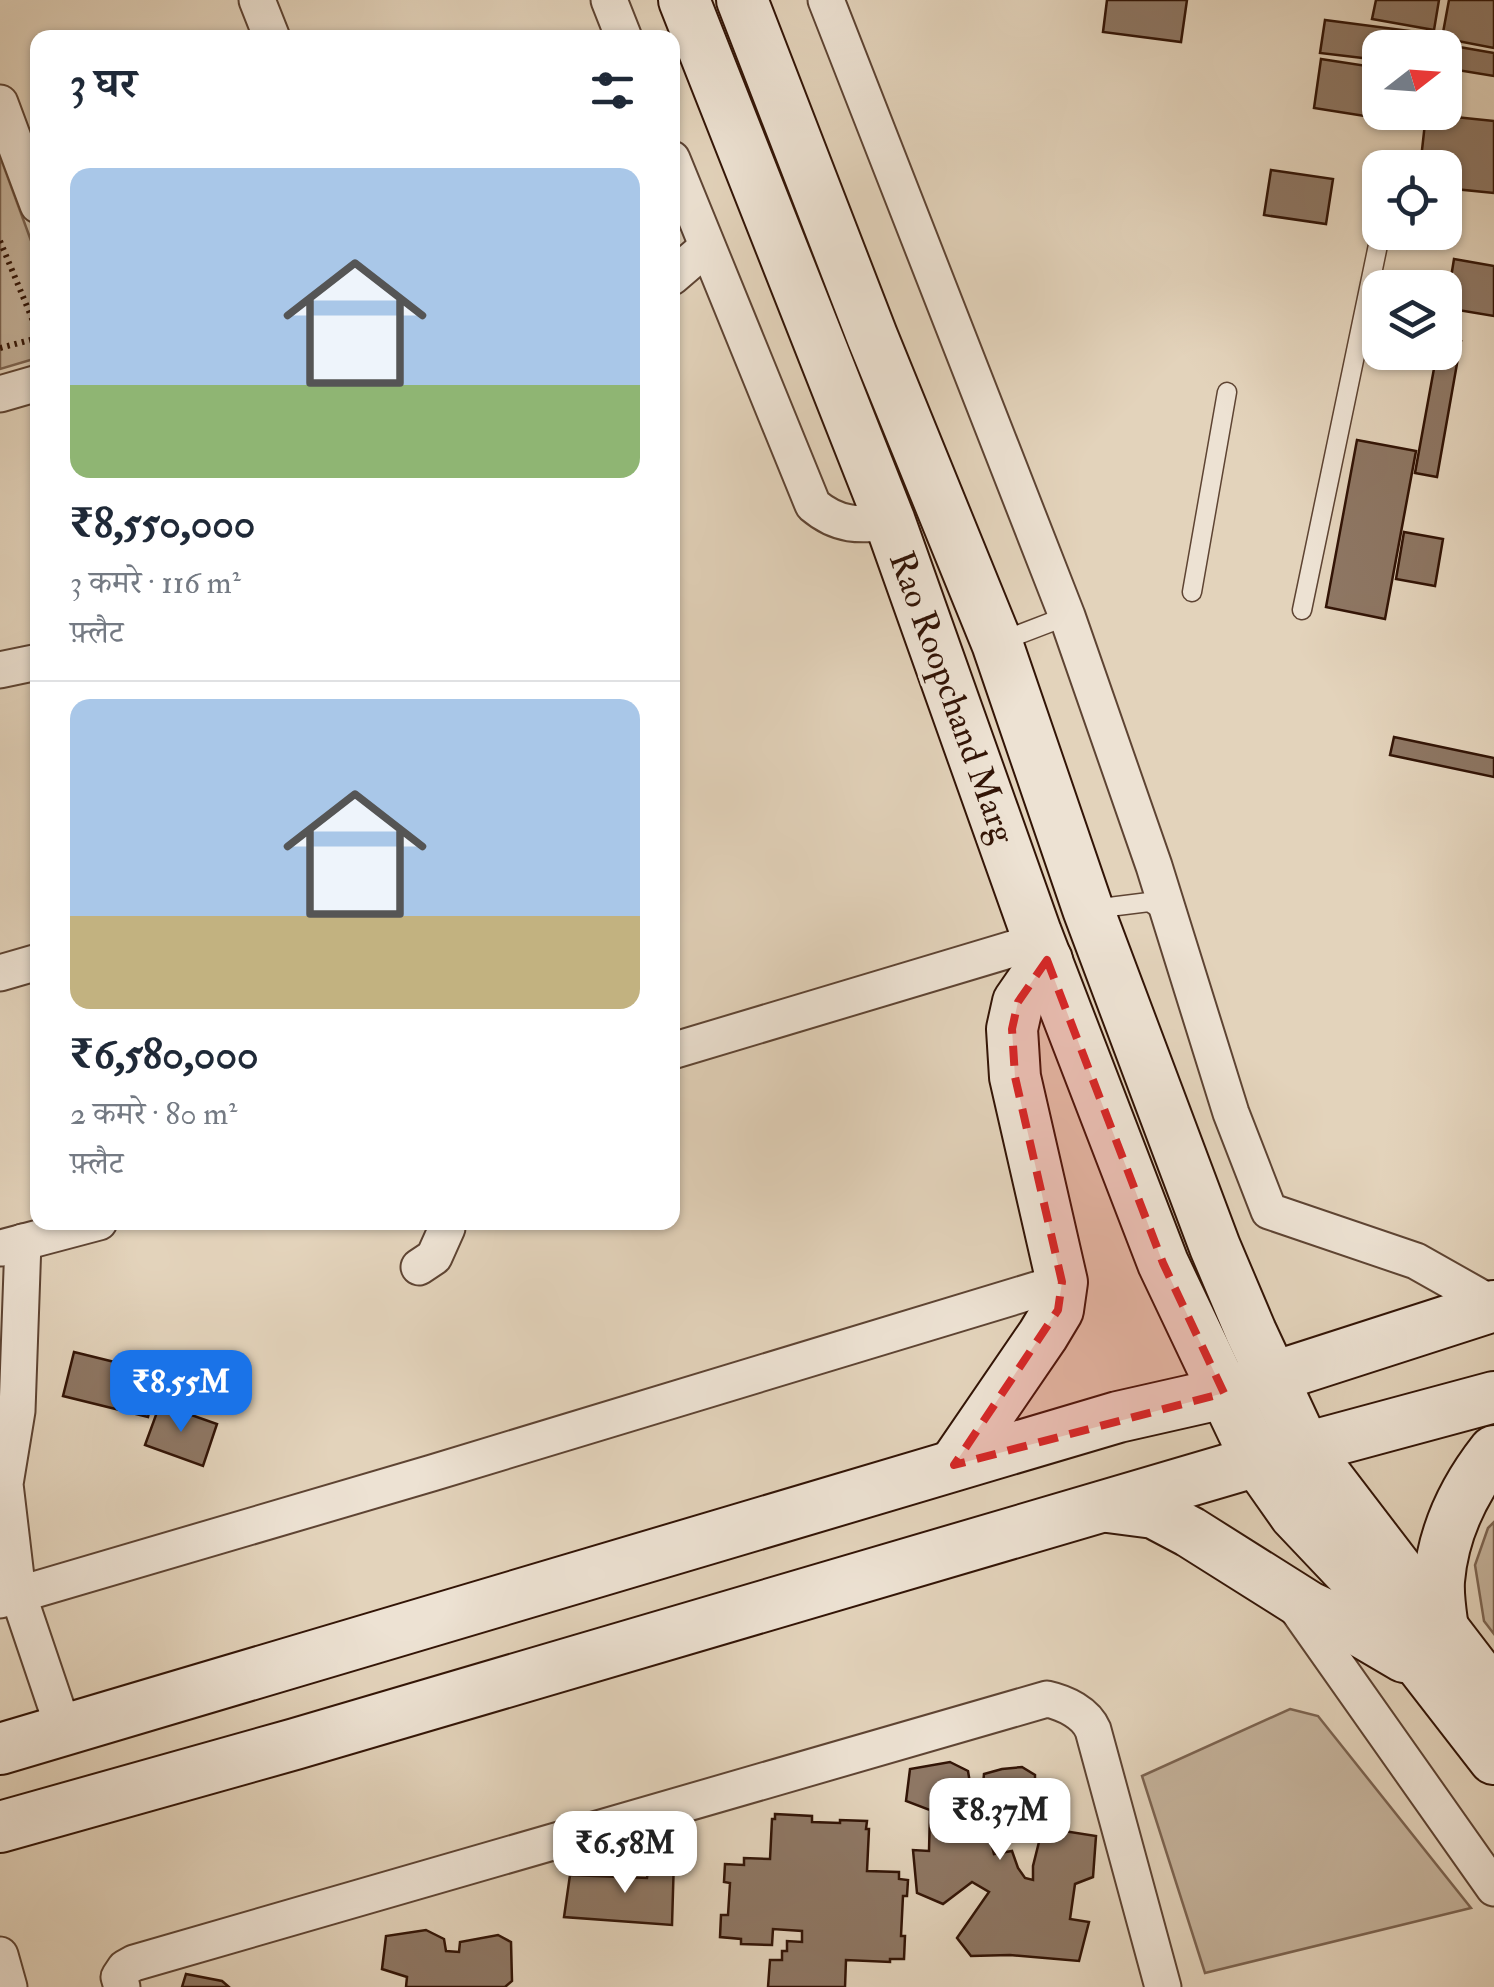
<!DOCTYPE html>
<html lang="hi">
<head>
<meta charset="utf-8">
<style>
  body { margin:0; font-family:"IM FELL Double Pica","Noto Serif Devanagari",serif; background:#f6f6f7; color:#1f2937; height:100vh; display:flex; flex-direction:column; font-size:38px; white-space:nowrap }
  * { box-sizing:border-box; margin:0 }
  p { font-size:32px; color:#747a83 }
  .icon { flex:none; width:55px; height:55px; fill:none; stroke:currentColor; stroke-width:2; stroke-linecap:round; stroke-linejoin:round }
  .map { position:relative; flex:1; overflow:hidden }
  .details { position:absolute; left:30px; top:30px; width:650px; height:1200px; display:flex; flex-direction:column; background:#fff; border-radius:20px; box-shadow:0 2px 8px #0004 }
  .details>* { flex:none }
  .needle { width:65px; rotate:73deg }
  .controls { position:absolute; left:1362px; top:30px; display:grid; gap:20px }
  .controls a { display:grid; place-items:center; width:100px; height:100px; border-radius:20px; background:#fff; box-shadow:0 2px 8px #0004; font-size:50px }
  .price { position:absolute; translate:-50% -85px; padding:0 22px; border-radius:20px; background:#fff; color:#222; font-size:32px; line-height:65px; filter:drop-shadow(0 2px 5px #0008) }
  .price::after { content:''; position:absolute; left:50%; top:60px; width:30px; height:22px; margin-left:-15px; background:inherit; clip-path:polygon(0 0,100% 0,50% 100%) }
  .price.active { background:#1a73e8; color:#fff }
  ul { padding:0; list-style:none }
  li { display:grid; align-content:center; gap:20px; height:530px; padding:0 40px }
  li+li { border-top:2px solid #e0e1e3 }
  li span { display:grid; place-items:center; height:310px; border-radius:20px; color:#555 }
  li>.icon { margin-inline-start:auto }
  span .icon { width:180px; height:180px; fill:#fffc; stroke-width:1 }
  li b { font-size:42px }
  h2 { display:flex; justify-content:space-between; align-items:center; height:120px; padding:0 40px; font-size:42px }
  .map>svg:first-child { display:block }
  .green { fill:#c5b39c; stroke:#7c6451; stroke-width:2.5 }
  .building { fill:#8e7764; stroke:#321406; stroke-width:2.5 }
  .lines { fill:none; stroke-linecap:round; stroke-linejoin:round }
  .lane-casing { stroke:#5e4433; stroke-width:21 }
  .street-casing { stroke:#5e4433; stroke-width:39 }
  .secondary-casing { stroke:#321406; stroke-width:54 }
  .path { stroke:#321406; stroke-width:6; stroke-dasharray:2.5 5; stroke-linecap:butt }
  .lane { stroke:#ede2d3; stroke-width:18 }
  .street { stroke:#ede2d3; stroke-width:35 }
  .secondary { stroke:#ede2d3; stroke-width:50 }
  .marked { fill:#d62828; fill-opacity:0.2; stroke:#d62828; stroke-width:8; stroke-dasharray:20 12; stroke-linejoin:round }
  .labels { text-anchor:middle; stroke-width:8; stroke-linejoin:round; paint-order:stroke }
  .street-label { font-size:35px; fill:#321406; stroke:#ede2d3 }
</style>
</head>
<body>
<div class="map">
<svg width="1494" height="1987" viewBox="0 0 1494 1987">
  <rect width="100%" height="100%" fill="#e3d3bb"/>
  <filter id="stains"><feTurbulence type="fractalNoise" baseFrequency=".002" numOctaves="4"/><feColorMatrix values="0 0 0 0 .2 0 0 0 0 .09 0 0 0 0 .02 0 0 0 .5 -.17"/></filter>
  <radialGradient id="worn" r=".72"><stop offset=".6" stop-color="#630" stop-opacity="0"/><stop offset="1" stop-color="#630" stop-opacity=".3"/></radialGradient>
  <g class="green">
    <path d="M0 156 37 257V358L0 369Z"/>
    <path d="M1494 1522V1634L1484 1621 1475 1565 1488 1528Z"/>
    <path d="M1290 1709 1318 1716 1471 1908 1205 1973 1142 1776Z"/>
  </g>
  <g class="building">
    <path d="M1107 0H1187L1181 42 1103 32Z"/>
    <path d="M1376 0H1439L1434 30 1372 19Z"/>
    <path d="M1449 0H1494V48L1442 38Z"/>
    <path d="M1325 20 1433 34 1431 48H1380V60L1320 53Z"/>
    <path d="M1442 44 1494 53V76L1445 68V48H1441Z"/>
    <path d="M1321 59 1380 68V112H1424L1422 125 1314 108Z"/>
    <path d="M1426 114 1494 121V193L1445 188V168H1420Z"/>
    <path d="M1271 170 1333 179 1326 224 1264 215Z"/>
    <path d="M1454 259 1494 266V316L1446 308Z"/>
    <path d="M1445 338 1461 341 1437 477 1415 473 1437 352H1445Z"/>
    <path d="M1357 440 1416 451 1385 619 1326 607Z"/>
    <path d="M1404 532 1443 539 1435 586 1396 579Z"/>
    <path d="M1394 737 1494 758V777L1390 755Z"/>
    <path d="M74 1352 159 1373 148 1417 63 1396Z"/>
    <path d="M160 1404 217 1424 203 1466 145 1445Z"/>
    <path d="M950 1762 968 1771 970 1783 983 1785 984 1774 1002 1769 1022 1767 1035 1775V1813L1015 1831 990 1839 994 1854 1012 1851 1018 1868 1025 1878 1033 1880V1866L1040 1838 1064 1831 1096 1836 1093 1877 1075 1884 1070 1919 1089 1922 1079 1961 1010 1955 971 1956 957 1938 989 1892 972 1882 943 1904 917 1893 913 1850 929 1851 930 1810 906 1801 910 1769Z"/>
    <path d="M775 1814 812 1816V1822L840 1823V1820L867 1821 866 1829H869L867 1871 899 1872V1879L908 1880 907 1896H903L901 1936H905L904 1959H890V1962L846 1960 845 1987H768L770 1960H782V1951H787V1941L802 1942V1931L773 1929 772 1945 741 1944V1939L720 1937 721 1915H728L730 1883 724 1882 725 1864 744 1865V1858L770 1859 772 1819H775Z"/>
    <path d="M650 1857 674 1858 672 1925 564 1917 570 1875 647 1878Z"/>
    <path d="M426 1930 444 1939 446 1951 459 1952 460 1942 498 1935 511 1942 512 1981 505 1987H406L407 1977 382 1969 386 1936Z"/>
    <path d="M186 1974 222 1981 229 1987H182Z"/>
  </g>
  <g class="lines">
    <g class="lane-casing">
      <g id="lane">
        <path d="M1192 592 1227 392"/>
        <path d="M1302 610 1378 245"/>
        <path d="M1002 641 1067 616"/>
        <path d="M1093 909 1149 902 1168 914"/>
      </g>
    </g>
    <g class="street-casing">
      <g id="street">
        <path d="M257 0 272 38"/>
        <path d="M609 0 624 38"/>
        <path d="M826 0 1067 616 1154 866 1231 1113 1269 1211 1416 1261 1494 1305"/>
        <path d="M0 103 38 205"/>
        <path d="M672 159 813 505C839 527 859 525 890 522"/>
        <path d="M672 277 707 247"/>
        <path d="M0 394 38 383"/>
        <path d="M0 670 38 662"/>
        <path d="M0 973 38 962"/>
        <path d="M672 1051 1039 941"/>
        <path d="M23 1242 17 1411 5 1484 18 1594 64 1730"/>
        <path d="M1 1248 99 1222"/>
        <path d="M419 1267 434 1257 447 1228 445 1222"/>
        <path d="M0 1600 432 1473 1062 1282"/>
        <path d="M1293 1603 1494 1888"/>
        <path d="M0 1955 9 1987"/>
        <path d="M122 1987 119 1977 125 1968 134 1963 1047 1699C1065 1703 1086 1713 1093 1730L1163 1987"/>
      </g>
    </g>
    <g class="secondary-casing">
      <g id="secondary">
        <path d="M684 0 890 522 1036 933 1163 1263 1257 1461 1295 1515 1349 1572 1494 1759"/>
        <path d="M742 0 872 336 997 643 1088 909 1215 1247 1251 1332 1305 1448 1494 1695"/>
        <path d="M954 1465 1043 1335 1058 1310 1062 1282 1015 1077 1012 1029 1018 1002 1047 960"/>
        <path d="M1108 1507 1154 1513 1190 1532 1309 1607 1358 1630 1404 1657"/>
        <path d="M1443 1629C1441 1614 1438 1597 1439 1581 1443 1532 1464 1489 1494 1451"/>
        <path d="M0 1749 1118 1417 1224 1393 1494 1306"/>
        <path d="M0 1827 295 1744 1257 1461 1494 1397"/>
      </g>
    </g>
    <g class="path">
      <path d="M0 241 38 333"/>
      <path d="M0 348 38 338"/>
    </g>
    <use href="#lane" class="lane"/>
    <use href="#street" class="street"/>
    <use href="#secondary" class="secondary"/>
  </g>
  <path class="marked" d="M1047 960 1163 1263 1224 1393 954 1465 1058 1310 1062 1282 1015 1077 1012 1029 1018 1002Z"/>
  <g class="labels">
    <g class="street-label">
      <text transform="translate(953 697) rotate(70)" y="12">Rao Roopchand Marg</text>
    </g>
  </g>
  <rect width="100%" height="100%" filter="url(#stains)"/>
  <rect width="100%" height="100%" fill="url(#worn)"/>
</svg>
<div class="controls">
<a><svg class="needle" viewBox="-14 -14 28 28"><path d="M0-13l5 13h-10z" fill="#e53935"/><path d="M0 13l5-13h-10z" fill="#747a83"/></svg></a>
<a><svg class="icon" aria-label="locate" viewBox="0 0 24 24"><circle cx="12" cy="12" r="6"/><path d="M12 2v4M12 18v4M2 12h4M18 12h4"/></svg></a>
<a><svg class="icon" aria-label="layers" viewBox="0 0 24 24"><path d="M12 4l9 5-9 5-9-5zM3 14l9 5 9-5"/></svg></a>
</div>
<b class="price active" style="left:181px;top:1435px">₹8.55M</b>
<b class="price" style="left:1000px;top:1863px">₹8.37M</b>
<b class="price" style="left:625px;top:1896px">₹6.58M</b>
<section class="details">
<h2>3 घर<svg class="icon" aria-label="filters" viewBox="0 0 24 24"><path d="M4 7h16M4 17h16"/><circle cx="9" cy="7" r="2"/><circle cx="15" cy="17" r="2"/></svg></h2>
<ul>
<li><span style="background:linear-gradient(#a9c7e8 70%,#8fb573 0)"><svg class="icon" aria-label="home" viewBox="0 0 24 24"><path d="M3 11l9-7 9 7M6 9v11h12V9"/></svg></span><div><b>₹8,550,000</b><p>3 कमरे · 116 m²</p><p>फ़्लैट</p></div></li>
<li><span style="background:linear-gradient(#a9c7e8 70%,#c2b280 0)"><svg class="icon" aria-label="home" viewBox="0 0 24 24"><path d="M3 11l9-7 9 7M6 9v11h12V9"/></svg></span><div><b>₹6,580,000</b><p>2 कमरे · 80 m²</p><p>फ़्लैट</p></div></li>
</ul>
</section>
</div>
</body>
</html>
